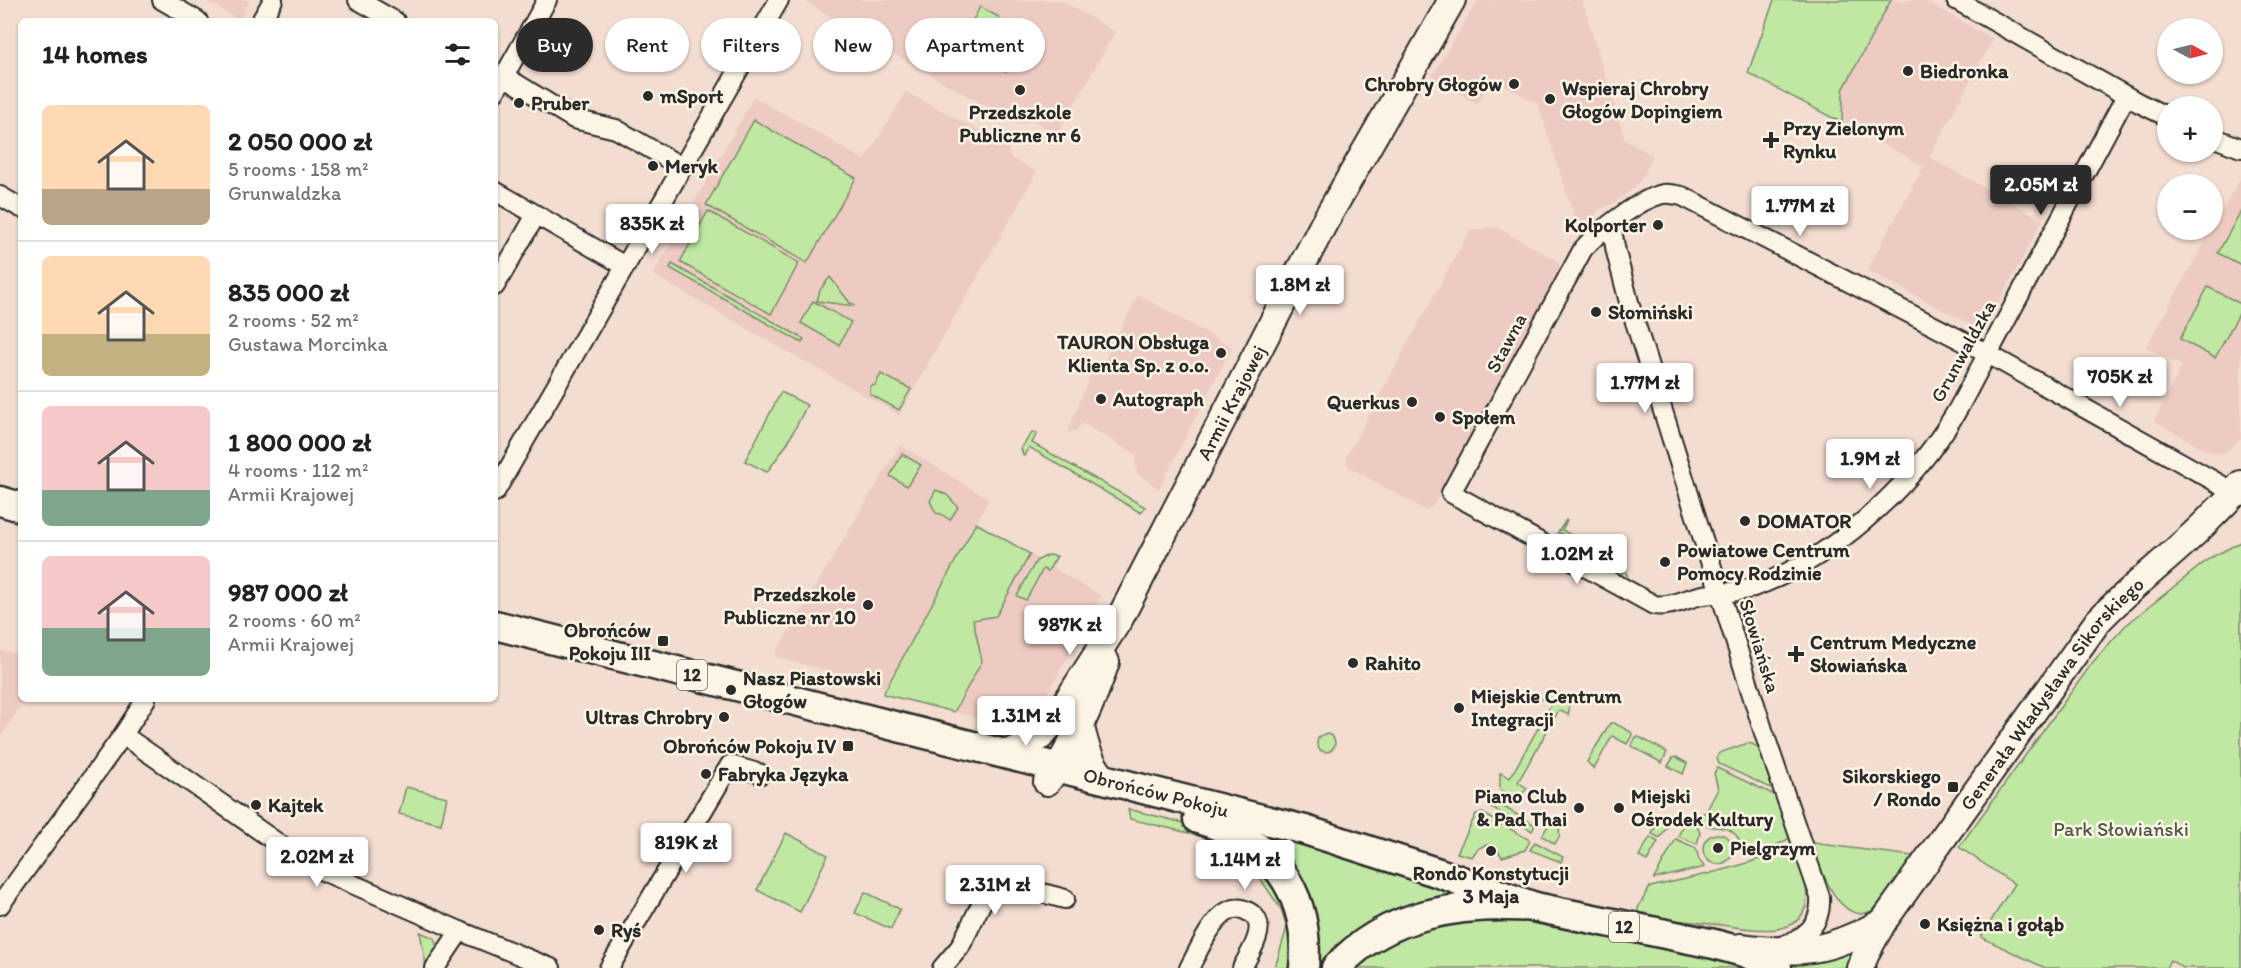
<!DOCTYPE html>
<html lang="en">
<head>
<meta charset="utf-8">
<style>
  body { margin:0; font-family:Itim,sans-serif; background:#f2f2f2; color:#202124; height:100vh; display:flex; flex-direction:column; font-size:22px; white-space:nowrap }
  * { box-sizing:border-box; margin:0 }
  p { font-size:20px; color:#757577 }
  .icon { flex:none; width:33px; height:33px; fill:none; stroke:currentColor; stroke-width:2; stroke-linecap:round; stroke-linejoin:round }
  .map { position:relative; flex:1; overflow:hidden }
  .details { position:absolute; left:18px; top:18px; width:480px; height:684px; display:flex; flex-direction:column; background:#fff; border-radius:9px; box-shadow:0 2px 4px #0004 }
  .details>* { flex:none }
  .guide { position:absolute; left:516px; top:18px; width:570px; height:54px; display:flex; gap:12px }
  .needle { width:39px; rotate:97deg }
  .buttons { position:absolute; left:2157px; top:18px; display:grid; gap:12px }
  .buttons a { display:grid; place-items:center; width:66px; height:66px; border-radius:50%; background:#fff; box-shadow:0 2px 4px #0004; font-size:30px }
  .price { position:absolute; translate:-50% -51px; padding:0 14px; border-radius:6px; background:#fff; color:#222; font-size:20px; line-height:39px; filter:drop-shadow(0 2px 3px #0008) }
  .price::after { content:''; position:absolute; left:50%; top:36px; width:18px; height:14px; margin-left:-9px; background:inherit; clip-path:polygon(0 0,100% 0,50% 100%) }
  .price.on { background:#2b2b2b; color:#fff }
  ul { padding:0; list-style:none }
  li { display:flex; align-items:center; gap:18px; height:150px; padding:0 24px }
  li+li { border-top:2px solid #e0e0e0 }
  li span { display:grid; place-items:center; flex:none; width:168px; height:120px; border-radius:9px; color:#555 }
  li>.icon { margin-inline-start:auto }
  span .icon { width:72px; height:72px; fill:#fffc; stroke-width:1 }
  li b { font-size:26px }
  h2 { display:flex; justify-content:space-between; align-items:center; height:72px; padding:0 24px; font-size:26px }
  .pill { padding:0 21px; border-radius:27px; background:#fff; box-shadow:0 2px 4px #0004; font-size:21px; line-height:54px }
  .pill.on { background:#2b2b2b; color:#fff }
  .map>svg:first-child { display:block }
  .built { fill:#edcbc2 }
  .green { fill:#c1e8a3; stroke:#768a67; stroke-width:1.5 }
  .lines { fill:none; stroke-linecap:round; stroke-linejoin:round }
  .street-casing { stroke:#2b2b2b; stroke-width:22 }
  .secondary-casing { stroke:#2b2b2b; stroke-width:30 }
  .primary-casing { stroke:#2b2b2b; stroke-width:33 }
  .street { stroke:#fcf5e5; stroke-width:18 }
  .secondary { stroke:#fcf5e5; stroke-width:26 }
  .primary { stroke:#fcf5e5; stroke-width:28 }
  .poi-dot { fill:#2b2b2b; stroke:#fcf5e5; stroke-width:2 }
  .labels { text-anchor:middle; stroke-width:5; stroke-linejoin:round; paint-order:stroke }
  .shield { fill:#fcf5e5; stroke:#6a6863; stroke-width:1.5 }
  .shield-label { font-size:18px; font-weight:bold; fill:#2b2b2b }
  .poi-label { font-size:20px; font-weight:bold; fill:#2b2b2b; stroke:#fcf5e5; text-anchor:start }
  .street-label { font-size:20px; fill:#2b2b2b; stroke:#fcf5e5 }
  .park-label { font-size:20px; fill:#505a49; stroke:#fcf5e5 }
</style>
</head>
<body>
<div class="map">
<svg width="2241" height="968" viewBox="0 0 2241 968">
  <rect width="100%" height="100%" fill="#f3dcd0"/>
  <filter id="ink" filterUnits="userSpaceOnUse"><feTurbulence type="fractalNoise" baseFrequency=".0167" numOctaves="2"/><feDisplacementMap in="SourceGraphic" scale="12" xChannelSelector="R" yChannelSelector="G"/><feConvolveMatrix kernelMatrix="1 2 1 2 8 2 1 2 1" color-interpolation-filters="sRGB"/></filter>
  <g filter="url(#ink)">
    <g class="built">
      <path d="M205 0H250L239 20Z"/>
      <path d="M807 0H1061L1115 32 1057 135 1034 121 1017 124 901 58 806 2Z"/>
      <path d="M1478 0H1582L1625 140 1653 155 1645 173 1636 186 1613 204 1599 209 1582 241 1538 104 1493 79 1477 104 1432 76Z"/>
      <path d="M1891 0H1924L1993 39 1929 157 2043 220 1983 331 1867 270 1924 166 1842 123 1843 90Z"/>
      <path d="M906 92 1007 145 1011 158 1037 172 899 415 653 275 754 97 865 160Z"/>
      <path d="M2241 177V438L2224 453 2214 454 2154 421 2182 366 2146 347Z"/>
      <path d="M1496 227 1556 260 1564 270 1433 506 1426 510 1423 509 1349 467 1346 457 1470 230Z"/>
      <path d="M1138 295 1232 347 1159 489 1138 474 1135 465 1137 455 1082 423 1077 430 1067 433 1094 366 1100 369Z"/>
      <path d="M900 445 989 499 887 688 774 656Z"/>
      <path d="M1030 554 1101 596 1035 716 1026 724 1021 728H1014L954 712 982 661 973 620 996 616Z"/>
      <path d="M0 650 21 655V699H25L0 738Z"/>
    </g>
    <g class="green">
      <path d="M1774 0H1891L1843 90 1842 123 1748 73Z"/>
      <path d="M980 7 999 17 980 52 961 42Z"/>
      <path d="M995 40 1017 52 1006 72 990 64 986 56Z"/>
      <path d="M754 120 856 178 807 263 706 205Z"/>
      <path d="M708 211 799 263 771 314 680 262Z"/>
      <path d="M2241 211V265L2218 253Z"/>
      <path d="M672 264 804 339 802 343 670 268Z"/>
      <path d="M830 277 850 303 854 304V306L817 301 820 290Z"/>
      <path d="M2208 287 2241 304V310L2215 358 2180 339Z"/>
      <path d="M813 301 851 322 839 345 801 323Z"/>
      <path d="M881 374 911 389 899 410 870 394V386L875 385Z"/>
      <path d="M781 392 807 405 787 444 767 472 745 461Z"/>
      <path d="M1032 433H1037L1032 443 1145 507 1141 513 1029 447 1024 456 1023 455 1021 448Z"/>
      <path d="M902 454 921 465 907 486 890 476Z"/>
      <path d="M936 490 947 495 958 507 950 520 941 514 936 513 930 501Z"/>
      <path d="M1566 520 1567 521 1562 530 1589 545 1595 537 1601 541 1597 550 1614 559 1619 551 1631 587 1618 580 1624 569 1560 533 1555 541 1553 540Z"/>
      <path d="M976 523 1030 554 996 616 973 620 982 661 954 712 883 694Z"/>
      <path d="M2241 542V968H2183L2170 960 2166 968H2045L1981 937 2014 884 1959 847 2093 662 2125 626 2210 558Z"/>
      <path d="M1048 555 1057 556 1048 571 1043 569 1026 600 1017 596 1036 561Z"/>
      <path d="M1551 692C1566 691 1572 702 1568 715L1559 710 1518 782 1527 788C1523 795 1517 796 1508 795L1500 789V773L1510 778 1551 705 1542 699Z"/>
      <path d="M1610 723H1614L1631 732 1632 735 1627 744 1612 736 1594 769 1587 762Z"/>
      <circle cx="1326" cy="743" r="9"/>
      <path d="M1636 737H1639L1667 752 1662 763 1631 746Z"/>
      <path d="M1748 743C1766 745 1769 775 1773 789L1719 764 1717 758 1719 753Z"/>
      <path d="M1676 757 1687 763 1683 774 1668 766 1673 758Z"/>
      <path d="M1717 768 1775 795 1790 838 1774 847 1744 856C1740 849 1741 840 1735 834 1721 820 1708 836 1699 815L1706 812 1718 789 1714 773Z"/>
      <path d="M406 787 447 797 441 824 399 814Z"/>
      <path d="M1495 802 1535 825 1532 831 1488 806V803Z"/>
      <path d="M1128 809 1204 828 1248 848 1294 914 1293 968H1275L1287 927 1281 909 1251 865 1228 848 1201 836 1130 819Z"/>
      <path d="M1482 813 1528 839 1530 841 1525 850 1502 857 1496 847C1485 842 1477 848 1472 857L1457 853 1476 814Z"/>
      <path d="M1661 816 1667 819 1669 824 1660 838 1652 834Z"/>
      <path d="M1693 817 1700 833 1697 844 1678 836 1687 819Z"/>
      <path d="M1550 822 1560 828 1559 831 1560 835 1555 844 1542 836Z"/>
      <path d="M1242 825 1468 893 1323 968H1312L1315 951Z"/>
      <path d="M786 833 828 855 800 912 757 890Z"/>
      <circle cx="1718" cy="849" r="15"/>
      <path d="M1650 837 1658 842 1647 861 1639 857Z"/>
      <path d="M1676 839 1696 848 1699 860 1705 867 1654 879Z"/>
      <path d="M1535 842 1563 857 1561 862 1530 850Z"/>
      <path d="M1809 842 1820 844 1913 856C1903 870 1891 895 1878 906 1842 937 1820 866 1809 842Z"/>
      <path d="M1793 845C1798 862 1810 885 1806 904 1799 941 1746 928 1721 925 1694 922 1666 919 1638 916V908L1650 887C1698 876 1748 867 1793 845Z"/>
      <path d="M865 892 900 909 891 929 855 913Z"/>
      <path d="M1481 918 1521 921 1724 961 1745 968H1352L1362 958 1414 930Z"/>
      <path d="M420 932 434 938C440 950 433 957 426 966Z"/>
      <path d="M1857 947 1851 968H1798L1793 965 1794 962Z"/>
    </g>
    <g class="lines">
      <g class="street-casing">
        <g id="street">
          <path d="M162 0 198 21"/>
          <path d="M358 0 395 21"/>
          <path d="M1956 0 2139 103 2168 117"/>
          <path d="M261 21 273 0"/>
          <path d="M495 76 512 81 574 119 616 129 682 167"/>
          <path d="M495 92 547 0"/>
          <path d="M2126 96 1988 354C1976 373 1967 394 1955 414 1911 488 1830 562 1748 589 1733 593 1718 593 1703 595 1686 598 1671 608 1654 605L1451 493 1583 249C1599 231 1639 199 1663 194 1670 193 1676 195 1682 196L1988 354 2241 496"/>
          <path d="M2212 137 2241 148"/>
          <path d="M495 191 625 266"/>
          <path d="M0 196 21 208"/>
          <path d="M1611 224 1616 252 1630 306 1764 733 1820 897C1822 924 1806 938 1781 946"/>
          <path d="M495 286 536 215"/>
          <path d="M495 492 779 0"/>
          <path d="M123 735 279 844 325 872 460 931 551 968"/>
          <path d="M0 905 123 735 146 699"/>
          <path d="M435 968 460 931"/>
          <path d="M609 968 730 765 761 774"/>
          <path d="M942 968 960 947 993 880 1065 899"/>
          <path d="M1189 968C1199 950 1209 925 1225 913 1232 908 1240 907 1247 911 1272 923 1250 952 1242 968"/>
        </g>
      </g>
      <g class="secondary-casing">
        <g id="secondary">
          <path d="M1080 723C1085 745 1089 761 1103 778"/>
          <path id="s1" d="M1007 753 1024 747 1041 736 1057 717 1120 618 1324 223 1452 0"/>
          <path d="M1047 782C1071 752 1094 698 1106 662"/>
          <path d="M1740 947C1803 955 1827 952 1883 922"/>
          <path id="s2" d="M1860 968 1867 951 1883 922 2098 621C2134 583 2177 553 2213 515 2223 505 2233 496 2241 484"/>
        </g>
      </g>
      <g class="primary-casing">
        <g id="primary">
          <path d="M0 501 21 507"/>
          <path id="s3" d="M495 625 1305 830 1439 873 1535 907"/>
          <path d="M1198 819C1271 839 1311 892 1304 968"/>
          <path d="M1336 968C1387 912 1462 902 1535 907L1714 944 1747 953 1777 968"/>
        </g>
      </g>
      <use href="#street" class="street"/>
      <use href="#secondary" class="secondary"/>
      <use href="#primary" class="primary"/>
    </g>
  </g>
  <g class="poi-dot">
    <circle cx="1908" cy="71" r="6"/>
    <circle cx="1514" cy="84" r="6"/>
    <circle cx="1020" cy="90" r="6"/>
    <circle cx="648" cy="96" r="6"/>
    <circle cx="1550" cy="99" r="6"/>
    <circle cx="519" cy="103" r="6"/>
    <path d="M1768 131h6v6h6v6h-6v6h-6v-6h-6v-6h6z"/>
    <circle cx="653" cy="166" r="6"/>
    <circle cx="1658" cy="225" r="6"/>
    <circle cx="1596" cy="312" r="6"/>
    <circle cx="1221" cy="353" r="6"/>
    <circle cx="1101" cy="399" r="6"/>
    <circle cx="1412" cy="402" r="6"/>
    <circle cx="1440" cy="417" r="6"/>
    <circle cx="1745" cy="521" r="6"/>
    <circle cx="1665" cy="562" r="6"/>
    <circle cx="868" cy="605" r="6"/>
    <rect x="657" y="635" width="12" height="12" rx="3"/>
    <path d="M1793 645h6v6h6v6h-6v6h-6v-6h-6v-6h6z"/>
    <circle cx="1353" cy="663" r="6"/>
    <circle cx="731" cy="690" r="6"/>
    <circle cx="1459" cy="708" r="6"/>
    <circle cx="724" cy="717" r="6"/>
    <rect x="842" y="740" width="12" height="12" rx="3"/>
    <circle cx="706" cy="774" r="6"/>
    <rect x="1947" y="781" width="12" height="12" rx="3"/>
    <circle cx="256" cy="805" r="6"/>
    <circle cx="1579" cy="808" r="6"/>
    <circle cx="1619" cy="808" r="6"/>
    <circle cx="1718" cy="848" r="6"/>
    <circle cx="1491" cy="851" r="6"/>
    <circle cx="1925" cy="924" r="6"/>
    <circle cx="599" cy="930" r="6"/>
  </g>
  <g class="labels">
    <g class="shield">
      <rect x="677" y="660" width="30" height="30" rx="4.5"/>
      <rect x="1609" y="912" width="30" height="30" rx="4.5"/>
    </g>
    <g class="shield-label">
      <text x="692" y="681">12</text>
      <text x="1624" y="933">12</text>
    </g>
    <g class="poi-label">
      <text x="1920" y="78">Biedronka</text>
      <text x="1502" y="91" text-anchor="end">Chrobry Głogów</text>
      <text x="1562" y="95">Wspieraj Chrobry<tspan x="1562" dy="23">Głogów Dopingiem</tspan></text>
      <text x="660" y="103">mSport</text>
      <text x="531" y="110">Pruber</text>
      <text x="1020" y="119" text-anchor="middle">Przedszkole<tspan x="1020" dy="23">Publiczne nr 6</tspan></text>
      <text x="1783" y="135">Przy Zielonym<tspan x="1783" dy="23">Rynku</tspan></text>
      <text x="665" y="173">Meryk</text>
      <text x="1646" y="232" text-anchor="end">Kolporter</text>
      <text x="1608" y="319">Słomiński</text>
      <text x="1209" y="349" text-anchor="end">TAURON Obsługa<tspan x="1209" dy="23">Klienta Sp. z o.o.</tspan></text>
      <text x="1113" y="406">Autograph</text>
      <text x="1400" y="409" text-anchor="end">Querkus</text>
      <text x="1452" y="424">Społem</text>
      <text x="1757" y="528">DOMATOR</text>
      <text x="1677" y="557">Powiatowe Centrum<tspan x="1677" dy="23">Pomocy Rodzinie</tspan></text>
      <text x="856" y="601" text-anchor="end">Przedszkole<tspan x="856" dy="23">Publiczne nr 10</tspan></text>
      <text x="651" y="637" text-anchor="end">Obrońców<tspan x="651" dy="23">Pokoju III</tspan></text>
      <text x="1810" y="649">Centrum Medyczne<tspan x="1810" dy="23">Słowiańska</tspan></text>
      <text x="1365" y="670">Rahito</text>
      <text x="743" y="685">Nasz Piastowski<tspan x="743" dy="23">Głogów</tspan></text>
      <text x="1471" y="703">Miejskie Centrum<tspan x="1471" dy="23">Integracji</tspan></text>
      <text x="712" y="724" text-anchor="end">Ultras Chrobry</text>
      <text x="836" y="753" text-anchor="end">Obrońców Pokoju IV</text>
      <text x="718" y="781">Fabryka Języka</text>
      <text x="1941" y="783" text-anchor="end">Sikorskiego<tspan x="1941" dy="23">/ Rondo</tspan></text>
      <text x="1567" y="803" text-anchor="end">Piano Club<tspan x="1567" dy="23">&amp; Pad Thai</tspan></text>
      <text x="1631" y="803">Miejski<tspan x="1631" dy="23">Ośrodek Kultury</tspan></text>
      <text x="268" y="812">Kajtek</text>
      <text x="1730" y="855">Pielgrzym</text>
      <text x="1491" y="880" text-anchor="middle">Rondo Konstytucji<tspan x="1491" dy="23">3 Maja</tspan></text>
      <text x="1937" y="931">Księżna i gołąb</text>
      <text x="611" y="937">Ryś</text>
    </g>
    <g class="street-label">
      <text transform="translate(1506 343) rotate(-62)" y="7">Stawna</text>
      <text transform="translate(1963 351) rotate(-61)" y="7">Grunwaldzka</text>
      <text dy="7" stroke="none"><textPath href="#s1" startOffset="423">Armii Krajowej</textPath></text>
      <text transform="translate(1760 646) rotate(73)" y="7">Słowiańska</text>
      <text dy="7" stroke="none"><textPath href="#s2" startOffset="336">Generała Władysława Sikorskiego</textPath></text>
      <text dy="7" stroke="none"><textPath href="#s3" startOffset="682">Obrońców Pokoju</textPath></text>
    </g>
    <g class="park-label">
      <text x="2121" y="836">Park Słowiański</text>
    </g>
  </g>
</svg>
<div class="buttons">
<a><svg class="needle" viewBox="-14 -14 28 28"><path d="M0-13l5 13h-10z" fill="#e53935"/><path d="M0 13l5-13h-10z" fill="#757577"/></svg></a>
<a>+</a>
<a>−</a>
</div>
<b class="price on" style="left:2041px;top:216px">2.05M zł</b>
<b class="price" style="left:1800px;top:237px">1.77M zł</b>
<b class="price" style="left:652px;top:255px">835K zł</b>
<b class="price" style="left:1300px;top:316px">1.8M zł</b>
<b class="price" style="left:2120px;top:408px">705K zł</b>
<b class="price" style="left:1645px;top:414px">1.77M zł</b>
<b class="price" style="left:1870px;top:490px">1.9M zł</b>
<b class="price" style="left:1577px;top:585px">1.02M zł</b>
<b class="price" style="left:1070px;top:656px">987K zł</b>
<b class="price" style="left:1026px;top:747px">1.31M zł</b>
<b class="price" style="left:686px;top:874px">819K zł</b>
<b class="price" style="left:317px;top:888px">2.02M zł</b>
<b class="price" style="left:1245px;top:891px">1.14M zł</b>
<b class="price" style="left:995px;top:916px">2.31M zł</b>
<div class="guide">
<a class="pill on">Buy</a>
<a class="pill">Rent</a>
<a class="pill">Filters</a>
<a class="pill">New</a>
<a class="pill">Apartment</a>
</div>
<section class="details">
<h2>14 homes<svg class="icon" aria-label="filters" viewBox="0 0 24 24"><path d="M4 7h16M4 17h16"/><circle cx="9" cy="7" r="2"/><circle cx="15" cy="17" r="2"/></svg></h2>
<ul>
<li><span style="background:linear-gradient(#ffd9b3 70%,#b9a48a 0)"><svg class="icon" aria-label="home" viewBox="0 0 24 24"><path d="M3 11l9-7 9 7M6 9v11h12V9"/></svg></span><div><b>2 050 000 zł</b><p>5 rooms · 158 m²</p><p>Grunwaldzka</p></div></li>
<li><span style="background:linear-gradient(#ffd9b3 65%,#c2b280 0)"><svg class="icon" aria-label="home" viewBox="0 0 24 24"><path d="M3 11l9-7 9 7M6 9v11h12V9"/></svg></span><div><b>835 000 zł</b><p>2 rooms · 52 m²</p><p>Gustawa Morcinka</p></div></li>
<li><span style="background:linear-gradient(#f6c9c9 70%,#7fa58c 0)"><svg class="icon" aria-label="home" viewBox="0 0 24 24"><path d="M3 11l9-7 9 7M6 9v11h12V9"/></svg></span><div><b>1 800 000 zł</b><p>4 rooms · 112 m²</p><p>Armii Krajowej</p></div></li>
<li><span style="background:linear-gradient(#f6c9c9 60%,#7fa58c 0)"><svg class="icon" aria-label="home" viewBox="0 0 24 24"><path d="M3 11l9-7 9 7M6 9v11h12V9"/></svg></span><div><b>987 000 zł</b><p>2 rooms · 60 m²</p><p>Armii Krajowej</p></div></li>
</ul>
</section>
</div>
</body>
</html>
